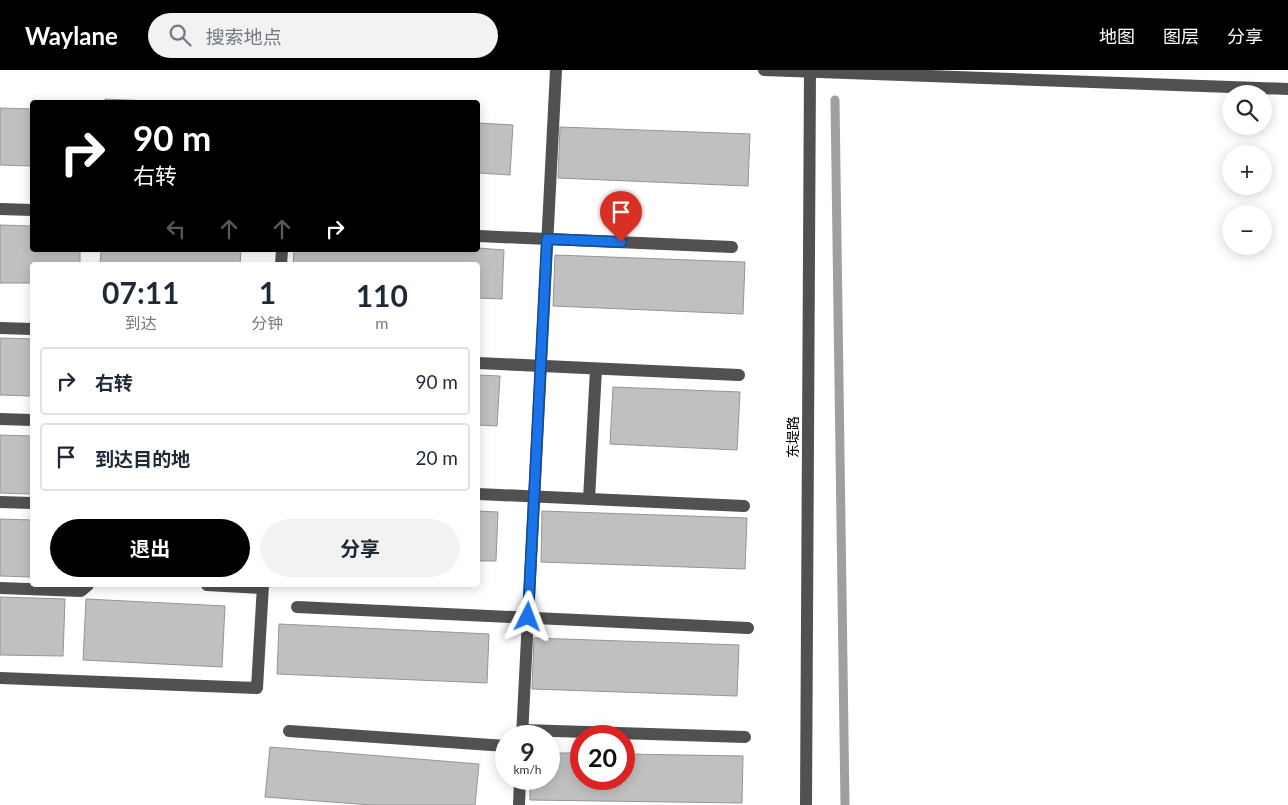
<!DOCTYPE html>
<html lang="zh">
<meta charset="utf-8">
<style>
:root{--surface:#fff;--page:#f2f2f3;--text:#1f2937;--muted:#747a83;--line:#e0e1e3;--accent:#000}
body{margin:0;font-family:Lato,"Noto Sans SC",sans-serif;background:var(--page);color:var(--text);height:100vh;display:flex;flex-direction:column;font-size:19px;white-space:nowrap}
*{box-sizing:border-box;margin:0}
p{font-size:16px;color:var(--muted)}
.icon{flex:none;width:28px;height:28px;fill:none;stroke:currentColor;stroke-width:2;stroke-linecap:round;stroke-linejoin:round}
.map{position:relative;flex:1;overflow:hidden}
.side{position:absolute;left:30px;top:192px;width:450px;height:325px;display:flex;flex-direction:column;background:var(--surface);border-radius:5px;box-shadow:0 2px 12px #0003}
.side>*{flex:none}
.top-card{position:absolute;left:30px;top:30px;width:450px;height:152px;border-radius:5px;box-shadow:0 2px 12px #0003;background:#000;color:#fff;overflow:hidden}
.tools{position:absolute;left:1222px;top:15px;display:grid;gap:10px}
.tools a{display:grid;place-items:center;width:50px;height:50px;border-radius:50%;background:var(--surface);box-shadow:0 2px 12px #0003;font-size:25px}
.speed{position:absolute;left:495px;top:655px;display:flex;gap:10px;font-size:25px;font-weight:700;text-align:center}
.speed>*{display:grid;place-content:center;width:65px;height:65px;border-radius:50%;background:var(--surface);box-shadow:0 2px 12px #0003;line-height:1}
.speed small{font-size:12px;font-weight:400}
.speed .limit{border:8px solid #d22;background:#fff;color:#111}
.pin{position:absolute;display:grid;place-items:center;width:42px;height:42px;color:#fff;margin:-51px -21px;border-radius:50% 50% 50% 0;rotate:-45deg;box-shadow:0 0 5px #0007}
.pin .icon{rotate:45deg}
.me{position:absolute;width:55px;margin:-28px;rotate:3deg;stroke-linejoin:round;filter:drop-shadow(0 0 4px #0008)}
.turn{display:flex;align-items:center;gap:18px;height:105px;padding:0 20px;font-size:22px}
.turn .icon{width:65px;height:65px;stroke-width:2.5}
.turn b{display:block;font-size:35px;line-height:42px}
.lanes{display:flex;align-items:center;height:48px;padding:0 20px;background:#0003;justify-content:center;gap:25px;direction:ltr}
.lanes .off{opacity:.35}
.eta{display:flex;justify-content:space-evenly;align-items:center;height:85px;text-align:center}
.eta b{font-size:30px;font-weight:700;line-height:35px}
.primary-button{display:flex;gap:10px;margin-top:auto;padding:10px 20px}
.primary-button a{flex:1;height:58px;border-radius:30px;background:var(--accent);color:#fff;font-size:20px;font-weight:700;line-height:58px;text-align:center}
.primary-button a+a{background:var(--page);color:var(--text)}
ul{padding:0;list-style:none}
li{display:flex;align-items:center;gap:15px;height:68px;margin:0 10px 8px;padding:0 10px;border:2px solid var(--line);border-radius:5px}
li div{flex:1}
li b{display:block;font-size:19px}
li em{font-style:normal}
header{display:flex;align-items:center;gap:30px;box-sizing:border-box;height:70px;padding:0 25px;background:var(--accent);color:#fff}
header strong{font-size:24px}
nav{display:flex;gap:28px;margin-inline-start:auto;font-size:18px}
.search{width:350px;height:45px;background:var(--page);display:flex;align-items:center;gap:12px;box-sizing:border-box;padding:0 18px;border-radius:28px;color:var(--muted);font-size:19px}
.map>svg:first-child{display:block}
</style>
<header>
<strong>Waylane</strong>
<div class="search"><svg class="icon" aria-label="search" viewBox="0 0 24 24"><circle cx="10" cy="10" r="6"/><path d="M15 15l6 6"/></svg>搜索地点</div>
<nav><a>地图</a><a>图层</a><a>分享</a></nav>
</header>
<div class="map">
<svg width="1288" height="735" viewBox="0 0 1288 735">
<rect width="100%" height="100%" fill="#fff"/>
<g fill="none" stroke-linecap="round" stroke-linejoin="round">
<path stroke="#9f9f9f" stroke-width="9" d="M 835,30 L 845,735"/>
</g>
<g fill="#c0c0c0" stroke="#959595">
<path d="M 105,29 L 171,32 L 105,32 Z"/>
<path d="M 0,38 L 32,39 L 32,96 L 0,95 Z"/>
<path d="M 478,53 L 513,55 L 510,105 L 478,103 Z"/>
<path d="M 560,57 L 750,64 L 748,116 L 558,108 Z"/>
<path d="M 0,155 L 32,156 L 32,180 L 80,180 L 80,195 L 32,195 L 32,213 L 0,213 Z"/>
<path d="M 478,178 L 504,180 L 502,229 L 478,228 L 478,195 L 293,195 L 294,180 Z"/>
<path d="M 101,180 L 241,180 L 240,195 L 100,195 Z"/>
<path d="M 555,185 L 745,192 L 743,244 L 553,236 Z"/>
<path d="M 0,268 L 32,269 L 32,326 L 0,325 Z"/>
<path d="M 478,305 L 500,306 L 497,356 L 478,355 Z"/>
<path d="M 613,317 L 740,322 L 737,380 L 610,374 Z"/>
<path d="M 0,365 L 32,366 L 32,424 L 0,423 Z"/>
<path d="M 478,441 L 498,442 L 496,491 L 478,491 Z"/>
<path d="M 542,441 L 747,448 L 745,499 L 541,492 Z"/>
<path d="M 0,449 L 32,450 L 32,507 L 0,506 Z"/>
<path d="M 0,527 L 65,529 L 63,586 L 0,585 Z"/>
<path d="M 86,529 L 225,536 L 222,597 L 83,590 Z"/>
<path d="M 279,554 L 489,564 L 487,613 L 277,604 Z"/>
<path d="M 534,568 L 739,575 L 737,626 L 532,619 Z"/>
<path d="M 270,677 L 479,694 L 475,735 L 371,735 L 265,727 Z"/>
<path d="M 549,683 L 581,683 L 581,709 L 624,709 L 624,684 L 743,686 L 742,733 L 530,730 L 530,709 L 549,709 Z"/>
</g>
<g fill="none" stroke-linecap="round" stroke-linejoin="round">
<g stroke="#515151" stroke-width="12">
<path d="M 764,0 L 1288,19"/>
<path d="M 0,139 L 32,140"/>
<path d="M 478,166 L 732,177"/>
<path d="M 281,195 L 282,180"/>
<path d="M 0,258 L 32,259"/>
<path d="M 478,293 L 739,305"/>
<path d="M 0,349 L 32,350"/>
<path d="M 478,424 L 744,436"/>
<path d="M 589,429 L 596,299"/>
<path d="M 0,432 L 32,433"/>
<path d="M 207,515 L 262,518"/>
<path d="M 0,518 L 81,521 L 88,515"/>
<path d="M 297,537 L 748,558"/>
<path d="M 0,608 L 257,618 L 263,515"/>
<path d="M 523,660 L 745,667"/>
<path d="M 289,661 L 506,676"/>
<path d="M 522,666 L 556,0"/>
<path d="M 519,735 L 520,709"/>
<path d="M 806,735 L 810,0"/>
</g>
</g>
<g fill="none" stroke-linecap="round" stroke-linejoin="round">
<defs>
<path id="route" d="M 528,547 L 547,169 L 621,172"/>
</defs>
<use href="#route" stroke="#114b97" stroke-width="12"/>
<use href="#route" stroke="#1a73e8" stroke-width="9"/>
</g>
<g text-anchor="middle" stroke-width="4" stroke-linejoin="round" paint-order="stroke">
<g font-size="14" fill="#000" stroke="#fff">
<text transform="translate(793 367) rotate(-90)" y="5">东堤路</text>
</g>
</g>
</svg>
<div class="tools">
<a><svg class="icon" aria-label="search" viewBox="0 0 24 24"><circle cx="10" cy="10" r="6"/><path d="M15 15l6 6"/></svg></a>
<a>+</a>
<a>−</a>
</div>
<div class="speed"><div>9<small>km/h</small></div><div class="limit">20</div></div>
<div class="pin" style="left:621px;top:172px;background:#d93025"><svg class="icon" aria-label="arrive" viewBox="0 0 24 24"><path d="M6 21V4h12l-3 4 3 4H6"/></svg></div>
<svg class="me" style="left:528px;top:547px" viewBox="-20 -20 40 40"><path d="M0-17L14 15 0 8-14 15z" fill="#1a73e8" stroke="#fff" stroke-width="4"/></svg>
<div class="top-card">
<div class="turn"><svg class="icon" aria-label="right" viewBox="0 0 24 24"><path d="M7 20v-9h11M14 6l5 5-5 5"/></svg><div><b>90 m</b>右转</div></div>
<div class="lanes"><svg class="icon off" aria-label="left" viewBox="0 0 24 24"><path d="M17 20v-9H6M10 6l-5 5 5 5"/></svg><svg class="icon off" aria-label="ahead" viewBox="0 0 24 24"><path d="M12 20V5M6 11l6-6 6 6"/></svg><svg class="icon off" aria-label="ahead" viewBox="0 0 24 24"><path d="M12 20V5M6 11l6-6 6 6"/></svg><svg class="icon" aria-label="right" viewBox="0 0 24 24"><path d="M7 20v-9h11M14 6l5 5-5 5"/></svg></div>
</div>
<section class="side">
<div class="eta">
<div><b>07:11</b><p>到达</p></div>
<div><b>1</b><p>分钟</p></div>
<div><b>110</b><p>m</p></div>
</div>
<ul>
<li><svg class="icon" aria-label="right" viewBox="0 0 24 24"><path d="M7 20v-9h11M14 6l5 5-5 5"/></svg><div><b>右转</b></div><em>90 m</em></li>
<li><svg class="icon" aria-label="arrive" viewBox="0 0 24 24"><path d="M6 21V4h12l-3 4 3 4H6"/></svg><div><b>到达目的地</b></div><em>20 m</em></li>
</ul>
<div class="primary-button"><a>退出</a><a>分享</a></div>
</section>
</div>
